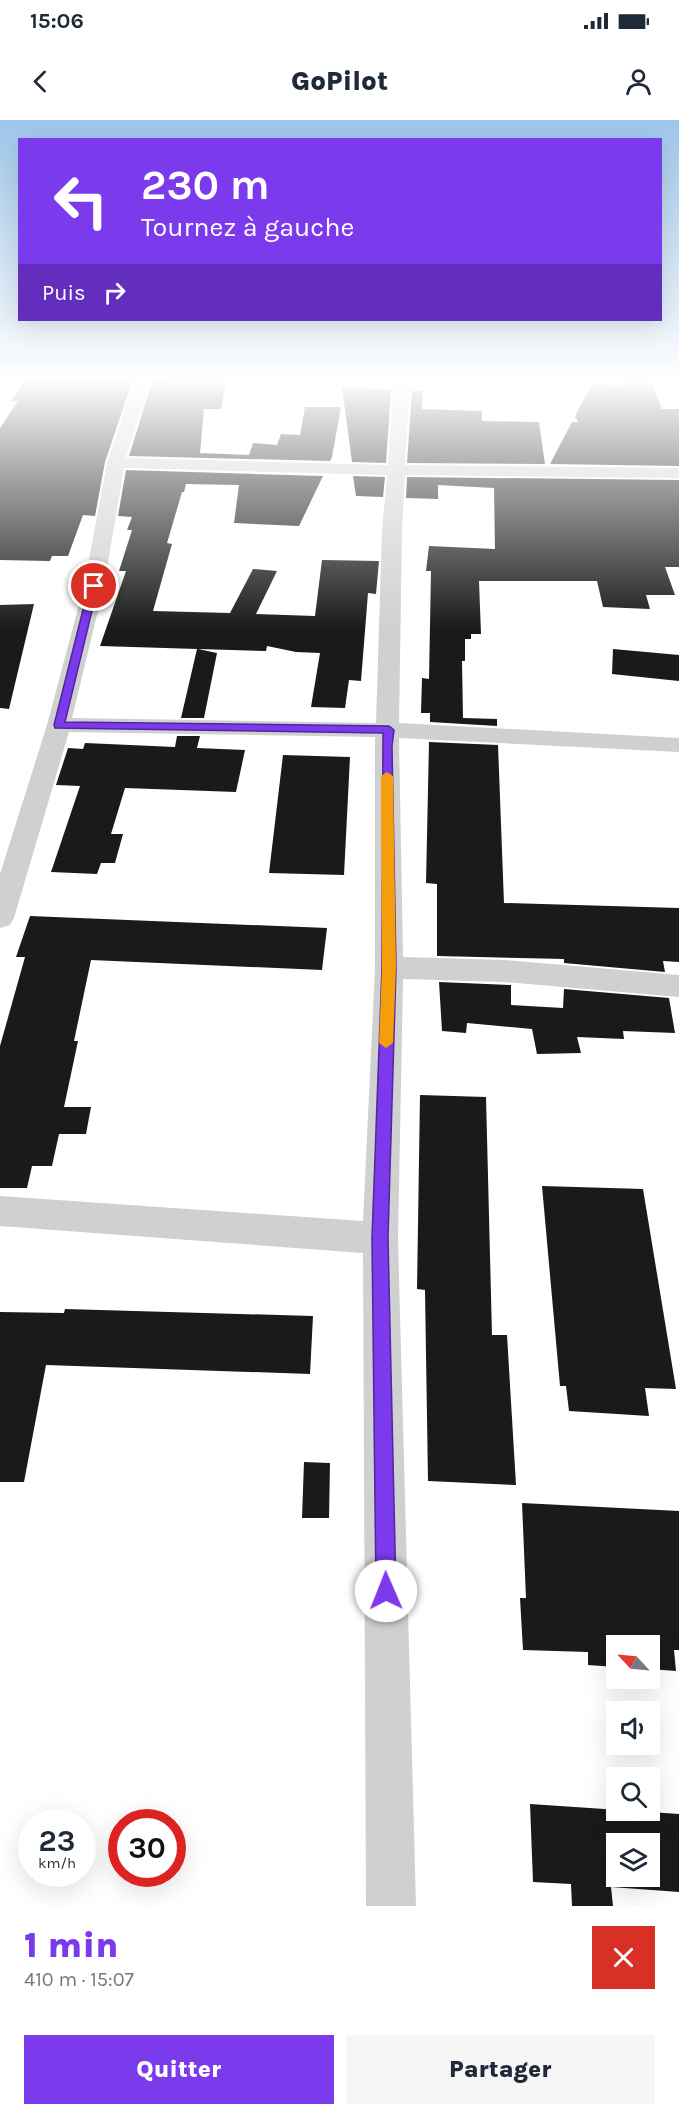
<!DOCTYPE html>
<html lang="fr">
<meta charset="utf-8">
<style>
:root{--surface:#fff;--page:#f6f6f7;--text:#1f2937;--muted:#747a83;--accent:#7c3aed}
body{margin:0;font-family:Karla,sans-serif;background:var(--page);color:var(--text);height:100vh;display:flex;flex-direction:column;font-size:22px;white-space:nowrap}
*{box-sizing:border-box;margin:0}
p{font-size:20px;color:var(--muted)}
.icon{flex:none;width:33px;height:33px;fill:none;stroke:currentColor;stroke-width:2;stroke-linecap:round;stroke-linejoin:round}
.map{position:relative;height:1786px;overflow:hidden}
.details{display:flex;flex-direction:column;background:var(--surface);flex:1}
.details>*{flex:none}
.top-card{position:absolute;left:18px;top:18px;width:644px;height:183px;border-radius:0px;box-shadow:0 6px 24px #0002;background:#7c3aed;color:#fff;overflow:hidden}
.needle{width:39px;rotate:296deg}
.controls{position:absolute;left:606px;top:1515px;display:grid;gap:12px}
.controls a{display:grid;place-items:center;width:54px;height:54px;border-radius:0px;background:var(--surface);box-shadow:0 6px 24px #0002;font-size:30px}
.speed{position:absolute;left:18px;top:1689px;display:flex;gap:12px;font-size:30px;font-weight:700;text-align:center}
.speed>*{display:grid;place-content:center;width:78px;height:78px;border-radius:50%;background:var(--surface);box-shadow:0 6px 24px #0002;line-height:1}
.speed small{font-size:15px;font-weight:400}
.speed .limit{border:9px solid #d22;background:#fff;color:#111}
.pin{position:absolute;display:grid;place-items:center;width:51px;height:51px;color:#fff;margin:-26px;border:3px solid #fff;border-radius:50%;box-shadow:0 2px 6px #0007}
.me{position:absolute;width:66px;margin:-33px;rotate:359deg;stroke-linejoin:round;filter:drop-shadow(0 0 4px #0008)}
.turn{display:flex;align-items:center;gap:21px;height:126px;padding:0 24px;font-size:27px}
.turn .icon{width:78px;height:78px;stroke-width:2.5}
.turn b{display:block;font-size:42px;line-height:51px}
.then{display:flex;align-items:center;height:57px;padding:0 24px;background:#0003;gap:12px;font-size:22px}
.round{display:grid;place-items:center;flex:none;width:63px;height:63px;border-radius:0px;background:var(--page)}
.headline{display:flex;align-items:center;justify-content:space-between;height:102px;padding:0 24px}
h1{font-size:36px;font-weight:800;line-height:45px;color:var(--accent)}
.action{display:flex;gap:12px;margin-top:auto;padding:12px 24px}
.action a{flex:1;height:69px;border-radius:0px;background:var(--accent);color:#fff;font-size:24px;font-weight:800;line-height:69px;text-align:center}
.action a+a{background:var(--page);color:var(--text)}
.status{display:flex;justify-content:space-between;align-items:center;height:42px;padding:0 30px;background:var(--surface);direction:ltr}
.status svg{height:16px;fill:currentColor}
header{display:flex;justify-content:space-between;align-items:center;height:78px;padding:0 24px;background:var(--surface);font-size:27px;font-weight:800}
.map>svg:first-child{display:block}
</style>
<div class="status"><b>15:06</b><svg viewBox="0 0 49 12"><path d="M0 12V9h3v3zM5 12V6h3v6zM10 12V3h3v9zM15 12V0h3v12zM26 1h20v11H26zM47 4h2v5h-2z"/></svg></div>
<header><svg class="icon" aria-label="back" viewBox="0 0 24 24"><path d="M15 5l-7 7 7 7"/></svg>GoPilot<svg class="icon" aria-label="person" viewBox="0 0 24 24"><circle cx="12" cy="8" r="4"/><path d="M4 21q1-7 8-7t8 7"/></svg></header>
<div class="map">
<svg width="679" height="1786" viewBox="0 0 679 1786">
<rect width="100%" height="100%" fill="#fff"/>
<g fill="#1a1a1a" fill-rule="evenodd">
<path d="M 27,259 L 133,259 L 105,342 L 95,396 L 83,395 L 68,436 L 52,436 L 50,441 L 0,440 L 0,308 L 18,281 L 11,281 Z"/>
<path d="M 153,259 L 163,259 L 161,262 L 226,262 L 221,289 L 204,289 L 200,333 L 249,335 L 253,323 L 277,325 L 281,314 L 300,315 L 305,287 L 341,287 L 332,337 L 330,341 L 129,336 Z"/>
<path d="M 625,262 L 651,262 L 662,289 L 679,289 L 679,346 L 550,344 L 572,302 L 578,302 L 575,296 L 592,264 L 626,266 Z"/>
<path d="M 342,267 L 391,270 L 386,343 L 352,342 Z"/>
<path d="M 412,271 L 423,271 L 422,289 L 482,291 L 482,301 L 539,302 L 545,344 L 407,343 Z"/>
<path d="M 126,350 L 323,356 L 299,406 L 234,403 L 239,365 L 186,364 L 184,372 L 182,372 L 167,423 L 172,424 L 153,491 L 230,493 L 253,449 L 277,451 L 256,494 L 315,496 L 322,440 L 379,441 L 376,474 L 368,473 L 361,561 L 349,560 L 345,588 L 311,587 L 320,533 L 296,532 L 267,526 L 266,531 L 198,529 L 217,533 L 204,598 L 181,598 L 197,529 L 100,526 L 126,451 L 119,451 L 132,410 L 127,410 L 132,397 L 118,396 Z"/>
<path d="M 353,356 L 385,357 L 383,377 L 356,376 Z"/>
<path d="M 407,357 L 679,360 L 679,447 L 665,447 L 675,475 L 646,475 L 650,489 L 603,487 L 597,461 L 479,461 L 481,514 L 471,514 L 471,519 L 465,519 L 465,541 L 462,541 L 463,598 L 497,599 L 497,606 L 430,602 L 430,593 L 421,593 L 422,558 L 429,559 L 431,451 L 426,451 L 429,426 L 495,429 L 494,368 L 438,365 L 438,379 L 406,378 Z"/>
<path d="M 34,484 L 9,589 L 0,588 L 0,485 Z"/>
<path d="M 613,529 L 679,535 L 679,561 L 612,554 Z"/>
<path d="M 177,616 L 200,616 L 197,628 L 245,630 L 236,672 L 125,668 L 111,714 L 123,714 L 115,743 L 101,743 L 97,754 L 51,752 L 80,666 L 56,665 L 68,628 L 83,629 L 85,623 L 175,627 Z"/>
<path d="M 429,622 L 498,625 L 504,783 L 679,788 L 679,842 L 663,841 L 665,852 L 564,843 L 564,839 L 437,836 L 437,764 L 426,763 Z"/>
<path d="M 283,635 L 350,637 L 344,755 L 269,753 Z"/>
<path d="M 30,796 L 327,808 L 322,850 L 91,840 L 74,921 L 78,921 L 64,987 L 91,987 L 86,1014 L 59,1014 L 52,1046 L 32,1046 L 27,1068 L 0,1068 L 0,926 L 25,837 L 16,837 Z"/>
<path d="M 439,862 L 511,865 L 511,885 L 563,888 L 564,869 L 669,878 L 675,913 L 623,911 L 624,919 L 577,917 L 581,933 L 537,934 L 532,909 L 467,903 L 466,913 L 442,911 Z"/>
<path d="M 420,975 L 486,977 L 492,1215 L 507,1215 L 516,1365 L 428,1361 L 425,1170 L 417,1169 Z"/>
<path d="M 542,1066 L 643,1069 L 676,1269 L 645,1268 L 649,1296 L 569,1291 L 566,1266 L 560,1266 Z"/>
<path d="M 65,1189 L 313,1196 L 310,1254 L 46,1245 L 24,1362 L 0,1362 L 0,1192 L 64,1193 Z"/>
<path d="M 304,1342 L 330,1343 L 329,1398 L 302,1398 Z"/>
<path d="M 522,1383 L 679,1391 L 679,1530 L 674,1530 L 676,1551 L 650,1549 L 650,1526 L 616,1526 L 616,1547 L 588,1545 L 588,1532 L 523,1530 L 520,1478 L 526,1478 Z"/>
<path d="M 530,1684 L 679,1694 L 679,1772 L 611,1767 L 613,1786 L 572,1786 L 571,1764 L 533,1762 ZM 616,1724 L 650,1724 L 650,1756 L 616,1756 Z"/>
</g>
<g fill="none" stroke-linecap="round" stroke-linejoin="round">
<path fill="#d0d0d0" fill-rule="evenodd" d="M 135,259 L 151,259 L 126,338 L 388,345 L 394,259 L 410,259 L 405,345 L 679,348 L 679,358 L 405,355 L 402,411 L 399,603 L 679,618 L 679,632 L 399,618 L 403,837 L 504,840 L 679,855 L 679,877 L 504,862 L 403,859 L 398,1118 L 416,1786 L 366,1786 L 363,1133 L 0,1106 L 0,1076 L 363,1101 L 375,848 L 375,617 L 69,612 L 14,798 L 10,805 L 0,808 L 0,754 L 47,605 L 84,466 L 107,343 ZM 124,348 L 387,355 L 382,411 L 376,603 L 72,598 L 104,466 Z"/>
</g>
<linearGradient id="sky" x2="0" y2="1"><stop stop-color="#9ec6ea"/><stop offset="0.51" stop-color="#fff"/><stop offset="1" stop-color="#fff" stop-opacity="0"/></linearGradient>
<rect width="679" height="509" fill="url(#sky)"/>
<path fill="#7c3aed" stroke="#51269a" stroke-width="1.5" d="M 94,463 L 98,466 L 65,602 L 389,606 L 394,610 L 392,626 L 396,848 L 388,1118 L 396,1471 L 393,1478 L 386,1481 L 379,1478 L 376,1471 L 372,1118 L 382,848 L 383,613 L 55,608 L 54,605 L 89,466 Z"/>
<path fill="#f59e0b" d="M 387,652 L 393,656 L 396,848 L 393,923 L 386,928 L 379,923 L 382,848 L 381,656 Z"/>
</svg>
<div class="controls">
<a><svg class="needle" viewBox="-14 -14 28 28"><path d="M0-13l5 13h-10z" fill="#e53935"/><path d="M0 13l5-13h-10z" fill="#747a83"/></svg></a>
<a><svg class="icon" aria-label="sound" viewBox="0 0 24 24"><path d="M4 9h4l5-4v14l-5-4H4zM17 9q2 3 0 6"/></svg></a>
<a><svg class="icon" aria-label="search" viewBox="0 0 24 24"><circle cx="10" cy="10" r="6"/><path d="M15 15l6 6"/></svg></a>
<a><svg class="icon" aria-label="layers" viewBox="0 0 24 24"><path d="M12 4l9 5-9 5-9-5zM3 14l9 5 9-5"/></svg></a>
</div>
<div class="speed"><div>23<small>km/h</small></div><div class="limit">30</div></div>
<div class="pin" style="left:94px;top:466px;background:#d93025"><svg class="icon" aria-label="arrive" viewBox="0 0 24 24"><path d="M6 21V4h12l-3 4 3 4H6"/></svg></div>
<svg class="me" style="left:386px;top:1471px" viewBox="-20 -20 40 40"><circle r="19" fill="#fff"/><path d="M0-13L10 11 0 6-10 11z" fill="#7c3aed"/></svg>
<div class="top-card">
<div class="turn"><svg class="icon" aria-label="left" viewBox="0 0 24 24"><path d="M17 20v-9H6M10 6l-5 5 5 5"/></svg><div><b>230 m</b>Tournez à gauche</div></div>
<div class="then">Puis<svg class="icon" aria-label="right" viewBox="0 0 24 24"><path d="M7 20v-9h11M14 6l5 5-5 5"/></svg></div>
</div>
</div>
<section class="details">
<div class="headline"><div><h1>1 min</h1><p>410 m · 15:07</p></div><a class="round" style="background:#d93025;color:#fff"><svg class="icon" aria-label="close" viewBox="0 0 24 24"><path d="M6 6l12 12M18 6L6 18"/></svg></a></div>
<div class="action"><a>Quitter</a><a>Partager</a></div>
</section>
